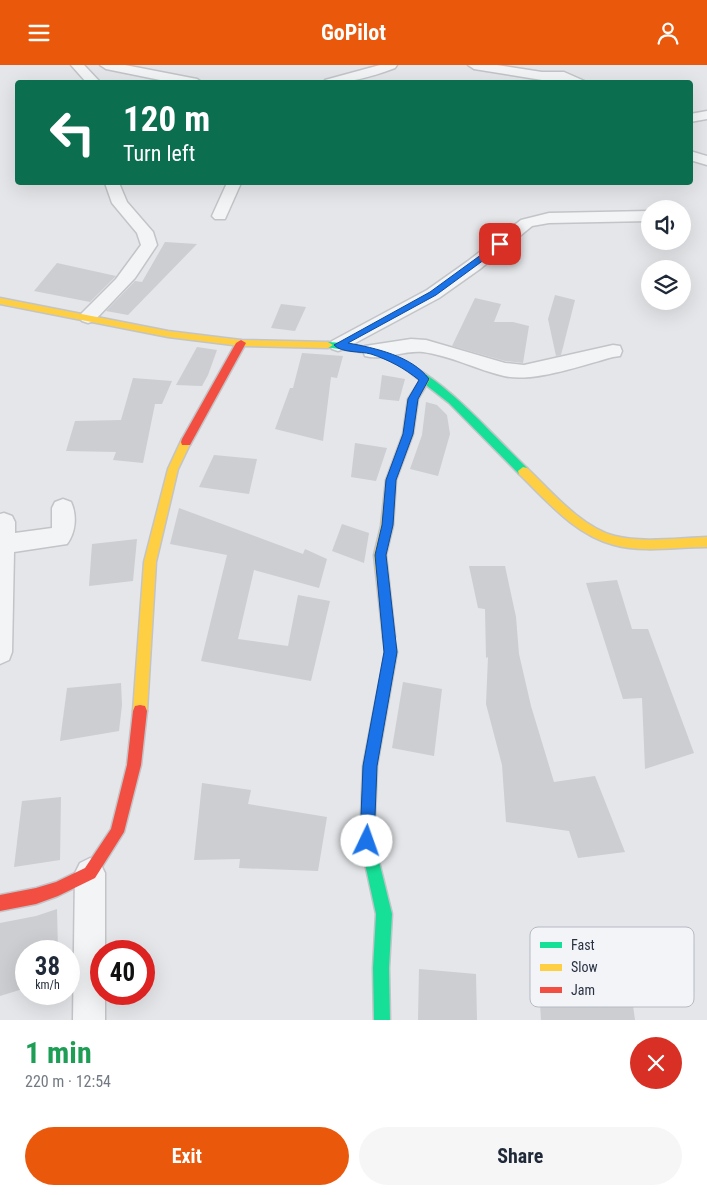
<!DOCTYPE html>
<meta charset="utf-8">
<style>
:root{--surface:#fff;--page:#f6f6f7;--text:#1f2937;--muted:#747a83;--accent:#ea580c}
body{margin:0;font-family:"Roboto Condensed",sans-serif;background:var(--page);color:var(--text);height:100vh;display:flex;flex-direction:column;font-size:19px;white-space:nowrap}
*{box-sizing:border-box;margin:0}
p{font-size:16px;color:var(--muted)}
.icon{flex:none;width:28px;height:28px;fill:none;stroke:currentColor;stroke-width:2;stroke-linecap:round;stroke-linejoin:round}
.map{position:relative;height:955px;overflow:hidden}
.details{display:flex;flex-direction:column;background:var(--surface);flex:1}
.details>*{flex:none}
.top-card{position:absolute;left:15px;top:15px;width:678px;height:105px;border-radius:5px;box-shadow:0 5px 20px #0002;background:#0b6e4f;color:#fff;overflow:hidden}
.buttons{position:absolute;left:641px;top:135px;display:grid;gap:10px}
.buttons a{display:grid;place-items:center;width:50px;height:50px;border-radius:50%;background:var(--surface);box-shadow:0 5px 20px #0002;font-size:25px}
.speed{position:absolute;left:15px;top:875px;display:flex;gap:10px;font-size:25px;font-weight:700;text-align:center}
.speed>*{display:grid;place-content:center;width:65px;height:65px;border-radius:50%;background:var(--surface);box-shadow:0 5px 20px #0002;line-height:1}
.speed small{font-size:12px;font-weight:400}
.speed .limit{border:8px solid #d22;background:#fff;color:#111}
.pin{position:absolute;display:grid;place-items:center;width:42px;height:42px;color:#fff;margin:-21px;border-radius:10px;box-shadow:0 2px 8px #0006}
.me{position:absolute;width:55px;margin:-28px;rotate:3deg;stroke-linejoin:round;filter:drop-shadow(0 0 4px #0008)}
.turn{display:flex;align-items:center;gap:18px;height:105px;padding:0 25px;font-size:22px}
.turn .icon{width:65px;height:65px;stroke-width:2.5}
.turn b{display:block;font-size:35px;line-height:42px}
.round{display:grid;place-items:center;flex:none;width:52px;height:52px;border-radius:26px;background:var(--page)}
.summary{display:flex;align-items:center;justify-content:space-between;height:85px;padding:0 25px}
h1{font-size:30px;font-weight:700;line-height:38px;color:#1e9e55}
.primary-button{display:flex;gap:10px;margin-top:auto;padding:10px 25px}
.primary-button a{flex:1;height:58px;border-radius:30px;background:var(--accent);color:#fff;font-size:20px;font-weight:700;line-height:58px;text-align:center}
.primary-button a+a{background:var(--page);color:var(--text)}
header{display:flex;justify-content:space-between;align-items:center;height:65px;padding:0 25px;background:var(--accent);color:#fff;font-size:22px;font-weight:700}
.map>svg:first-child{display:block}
</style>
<header><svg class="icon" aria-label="menu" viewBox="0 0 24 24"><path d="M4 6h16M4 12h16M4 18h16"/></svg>GoPilot<svg class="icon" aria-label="person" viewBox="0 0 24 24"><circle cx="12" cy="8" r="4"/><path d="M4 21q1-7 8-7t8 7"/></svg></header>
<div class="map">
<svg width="707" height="955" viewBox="0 0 707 955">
<rect width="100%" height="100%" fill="#e4e6e9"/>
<g fill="#ccced1">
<path d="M 165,177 L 197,179 L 128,250 L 106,246 L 135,216 L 142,217 Z"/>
<path d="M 57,198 L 116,211 L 90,237 L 34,226 Z"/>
<path d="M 555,230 L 575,235 L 561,290 L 556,291 L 548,254 Z"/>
<path d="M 475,233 L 501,239 L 494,257 L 513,257 L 529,261 L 523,298 L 505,296 L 452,281 Z"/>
<path d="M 281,239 L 306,242 L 295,266 L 271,263 Z"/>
<path d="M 197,282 L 217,285 L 208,310 L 202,321 L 176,320 Z"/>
<path d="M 302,288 L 343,291 L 337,313 L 331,312 L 323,376 L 275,364 L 290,323 L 293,323 Z"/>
<path d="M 382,310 L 405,314 L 399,336 L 379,334 Z"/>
<path d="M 133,313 L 172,316 L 162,339 L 155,339 L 143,398 L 113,395 L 116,387 L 66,386 L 75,356 L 121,355 Z"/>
<path d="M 426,337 L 437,340 L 447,350 L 450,369 L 438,411 L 410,404 L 422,370 Z"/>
<path d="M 355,378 L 387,383 L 376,416 L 351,412 Z"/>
<path d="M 214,390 L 257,394 L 249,429 L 199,422 Z"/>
<path d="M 179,443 L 303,489 L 305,484 L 327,494 L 319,523 L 254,505 L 238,574 L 288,581 L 298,530 L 330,536 L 311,616 L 201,596 L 227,490 L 170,479 Z"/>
<path d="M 342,459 L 369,468 L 364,498 L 332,486 Z"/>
<path d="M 137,474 L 133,516 L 89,521 L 92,479 Z"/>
<path d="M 469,501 L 505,501 L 516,552 L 519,589 L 531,641 L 554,717 L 595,711 L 625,787 L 578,793 L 569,766 L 506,757 L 502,700 L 486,639 L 488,592 L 486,593 L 485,544 L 478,543 Z"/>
<path d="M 617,515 L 632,564 L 648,564 L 694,688 L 645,704 L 642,633 L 623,634 L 586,518 Z"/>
<path d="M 403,617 L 442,624 L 434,691 L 392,683 Z"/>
<path d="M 121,618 L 122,640 L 119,666 L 60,676 L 67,623 Z"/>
<path d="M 202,718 L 251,725 L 248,739 L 327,752 L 318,806 L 239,803 L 240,794 L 194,795 Z"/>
<path d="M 61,732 L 60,795 L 14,802 L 22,736 Z"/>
<path d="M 57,844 L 58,886 L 26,886 L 26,923 L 0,931 L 0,858 L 36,851 Z"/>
<path d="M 419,904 L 476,909 L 477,955 L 418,955 Z"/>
<path d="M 538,905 L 582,911 L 631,926 L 635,955 L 541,955 Z"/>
</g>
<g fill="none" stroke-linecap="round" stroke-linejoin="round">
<defs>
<g id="street">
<path d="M 71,0 L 84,0 L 101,18 L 87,18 Z"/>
<path d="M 100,0 L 125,0 L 197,14 L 203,18 L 175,18 L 106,4 Z"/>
<path d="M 380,0 L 397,0 L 395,3 C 371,12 349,18 323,18 L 325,15 Z"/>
<path d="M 468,0 L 497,0 L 542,7 L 564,7 L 589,18 L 542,15 L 474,4 Z"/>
<path d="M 707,46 L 707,54 L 690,57 L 690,49 Z"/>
<path d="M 690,86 L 707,91 L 707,100 L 690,95 Z"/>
<path d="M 105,118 L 119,118 L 127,137 L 153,167 L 157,180 L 135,213 L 94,256 L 88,258 L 82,256 L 79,252 L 82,248 L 116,214 L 141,180 L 137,168 L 112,138 Z"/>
<path d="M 227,118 L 241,118 L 225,154 L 215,154 L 212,151 Z"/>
<path d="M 650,146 L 650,156 L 549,158 L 532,161 L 480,204 L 439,233 L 344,284 L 338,286 L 332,284 L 329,280 L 332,276 L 427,225 L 468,196 L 521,155 L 549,148 Z"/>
<path d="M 411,274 L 426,275 L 505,298 L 524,300 L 613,280 L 620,281 L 622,286 L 620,291 L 613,292 C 583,300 533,318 504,311 C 478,305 449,290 423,287 C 404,285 383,296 365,291 L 363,286 L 365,281 Z"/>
<path d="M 63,434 L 71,437 C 77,450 76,467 67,479 L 14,487 L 12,587 L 9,595 L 0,599 L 0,449 L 4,448 L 12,451 L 15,457 L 15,468 L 52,463 L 52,443 L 55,437 Z"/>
<path d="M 90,793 L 100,798 L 105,808 L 105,886 L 101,886 L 101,929 L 105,929 L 105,955 L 73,955 L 75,808 L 80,798 Z"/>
</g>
<g id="fast">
<path d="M 328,277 C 420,280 466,344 527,403 L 528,406 L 527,409 L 519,409 L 449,338 L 403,302 L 385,293 L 368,288 L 325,282 L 323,280 Z"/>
<path d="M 389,566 L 393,568 L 397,587 L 377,701 L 374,776 L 392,849 L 389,903 L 390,955 L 374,955 L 373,903 L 376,849 L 360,776 L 363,701 L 385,587 L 383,572 L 385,568 Z"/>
</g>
<g id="slow">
<path d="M 0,233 L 168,266 L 241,275 L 328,277 L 333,280 L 328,283 L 241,281 L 168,272 L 0,239 Z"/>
<path d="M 425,311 L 430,314 L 418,334 L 413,369 L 396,415 L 393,461 L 386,490 L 395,572 L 393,576 L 389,578 L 385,576 L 383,572 L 374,490 L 381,461 L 386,415 L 403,369 L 408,334 L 422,312 Z"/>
<path d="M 186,373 L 191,377 L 178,404 L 156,497 L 147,646 L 145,651 L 140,652 L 135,651 L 133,646 L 144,497 L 168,404 L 182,374 Z"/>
<path d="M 523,402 L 527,403 C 551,426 582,463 615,471 C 644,478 677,473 707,472 L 707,482 C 677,482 644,488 614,480 C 575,470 547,436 519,409 L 518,406 Z"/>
</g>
<g id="jam">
<path d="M 241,275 L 246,278 L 190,380 L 182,380 L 181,377 L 182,374 L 236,278 Z"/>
<path d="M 140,640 L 145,641 L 147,646 L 141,700 L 124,767 L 95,813 L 58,831 L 36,839 L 0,846 L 0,830 L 36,823 L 56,817 L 85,803 L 111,764 L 127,700 L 133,646 L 135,641 Z"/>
</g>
</defs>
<use href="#street" stroke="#c2c4c7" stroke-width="3"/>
<use href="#fast" stroke="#c2c4c7" stroke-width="3"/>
<use href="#slow" stroke="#c2c4c7" stroke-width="3"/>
<use href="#jam" stroke="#c2c4c7" stroke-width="3"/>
<use href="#street" fill="#f3f4f6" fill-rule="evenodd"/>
<use href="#fast" fill="#16e098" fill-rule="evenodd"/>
<use href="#slow" fill="#ffcf43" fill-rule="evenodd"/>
<use href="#jam" fill="#f24e42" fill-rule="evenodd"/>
</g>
<path fill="#1a73e8" stroke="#114b97" d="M 500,176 L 504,179 L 503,181 L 436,230 L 348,278 C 375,283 412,291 429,314 L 418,334 L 413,369 L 396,415 L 393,460 L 386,490 L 397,587 L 377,701 L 374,776 L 372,781 L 367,783 L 362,781 L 360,776 L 363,701 L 384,587 L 375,490 L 382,460 L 386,415 L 403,369 L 408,334 L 419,315 C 404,303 389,295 371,289 C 360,286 341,288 334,280 L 430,227 Z"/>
<rect x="530" y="862" width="164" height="80" rx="8" fill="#f2f4f8" stroke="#b6bac2" stroke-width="1"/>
<rect x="540" y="877" width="22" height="6" fill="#16e098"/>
<rect x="540" y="899" width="22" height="7" fill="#ffcf43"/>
<rect x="540" y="922" width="22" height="6" fill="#f24e42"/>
<g font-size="14" fill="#2a3243">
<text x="571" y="885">Fast</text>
<text x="571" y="907">Slow</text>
<text x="571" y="930">Jam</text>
</g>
</svg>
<div class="buttons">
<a><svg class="icon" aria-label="sound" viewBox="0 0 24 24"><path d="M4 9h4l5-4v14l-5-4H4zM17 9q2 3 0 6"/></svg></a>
<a><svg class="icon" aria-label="layers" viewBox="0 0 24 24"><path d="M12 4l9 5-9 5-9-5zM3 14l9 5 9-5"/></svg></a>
</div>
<div class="speed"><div>38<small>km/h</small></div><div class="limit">40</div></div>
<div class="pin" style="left:500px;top:179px;background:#d93025"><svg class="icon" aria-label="arrive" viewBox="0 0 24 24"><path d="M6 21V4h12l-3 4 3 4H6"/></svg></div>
<svg class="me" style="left:367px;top:776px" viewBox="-20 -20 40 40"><circle r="19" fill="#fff"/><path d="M0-13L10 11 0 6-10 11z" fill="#1a73e8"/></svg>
<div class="top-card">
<div class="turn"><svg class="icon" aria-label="left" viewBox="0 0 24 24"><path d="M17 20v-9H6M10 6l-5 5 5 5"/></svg><div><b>120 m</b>Turn left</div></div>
</div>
</div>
<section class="details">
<div class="summary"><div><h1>1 min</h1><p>220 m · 12:54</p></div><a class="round" style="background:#d93025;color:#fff"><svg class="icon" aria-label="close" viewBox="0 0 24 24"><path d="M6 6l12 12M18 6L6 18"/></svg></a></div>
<div class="primary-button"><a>Exit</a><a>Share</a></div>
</section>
